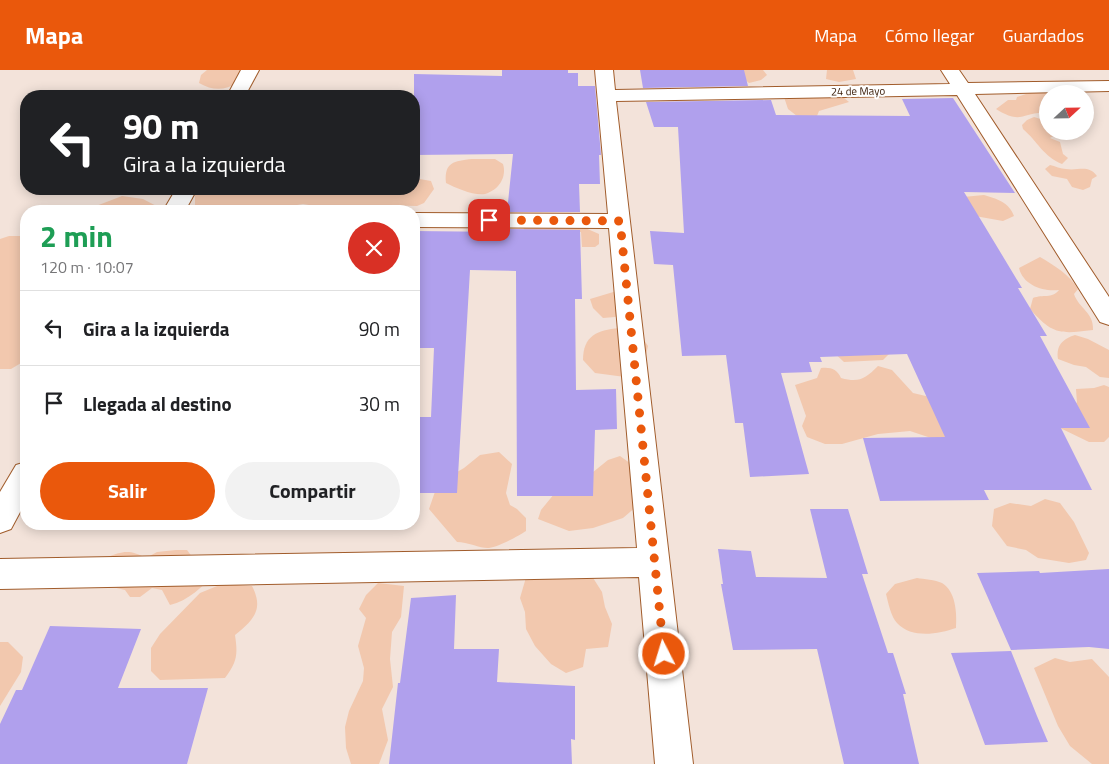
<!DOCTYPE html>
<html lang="es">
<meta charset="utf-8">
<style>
:root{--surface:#fff;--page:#f2f2f2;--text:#202124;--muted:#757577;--line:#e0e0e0;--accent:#ea580c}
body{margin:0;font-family:"Titillium Web",sans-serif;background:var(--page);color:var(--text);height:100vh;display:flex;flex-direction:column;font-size:19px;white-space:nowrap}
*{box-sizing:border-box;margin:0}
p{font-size:16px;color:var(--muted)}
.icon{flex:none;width:28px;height:28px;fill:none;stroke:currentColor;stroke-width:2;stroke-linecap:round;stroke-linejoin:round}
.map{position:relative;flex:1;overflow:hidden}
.details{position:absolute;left:20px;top:135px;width:400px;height:325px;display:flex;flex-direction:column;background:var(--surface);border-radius:20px;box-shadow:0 2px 12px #0003}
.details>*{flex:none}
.banner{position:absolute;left:20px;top:20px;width:400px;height:105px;border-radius:20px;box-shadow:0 2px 12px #0003;background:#202124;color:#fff;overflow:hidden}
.needle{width:32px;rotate:68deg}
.fabs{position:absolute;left:1039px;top:15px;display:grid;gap:10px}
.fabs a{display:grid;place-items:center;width:55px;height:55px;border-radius:50%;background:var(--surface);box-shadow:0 2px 12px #0003;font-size:25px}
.pin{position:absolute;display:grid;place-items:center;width:42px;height:42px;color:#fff;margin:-21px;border-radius:10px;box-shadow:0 2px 8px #0006}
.me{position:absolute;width:55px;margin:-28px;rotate:355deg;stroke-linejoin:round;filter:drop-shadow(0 0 4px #0008)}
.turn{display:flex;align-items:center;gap:18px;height:105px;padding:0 20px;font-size:22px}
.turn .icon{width:65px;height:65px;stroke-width:2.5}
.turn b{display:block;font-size:35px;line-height:42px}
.round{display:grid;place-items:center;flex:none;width:52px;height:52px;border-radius:26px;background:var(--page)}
.headline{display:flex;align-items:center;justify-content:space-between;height:85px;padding:0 20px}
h1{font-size:30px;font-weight:700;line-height:38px;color:#1e9e55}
.cta{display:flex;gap:10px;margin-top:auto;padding:10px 20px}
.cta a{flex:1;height:58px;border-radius:30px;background:var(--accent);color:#fff;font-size:20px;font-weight:700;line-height:58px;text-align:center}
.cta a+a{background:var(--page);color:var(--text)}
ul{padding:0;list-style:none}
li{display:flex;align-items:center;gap:15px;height:75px;padding:0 20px;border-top:1px solid var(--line)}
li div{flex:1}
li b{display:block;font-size:19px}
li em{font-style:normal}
header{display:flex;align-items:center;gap:30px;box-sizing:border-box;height:70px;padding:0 25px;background:var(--accent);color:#fff}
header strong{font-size:24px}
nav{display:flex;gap:28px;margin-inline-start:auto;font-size:18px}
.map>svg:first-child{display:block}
</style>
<header>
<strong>Mapa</strong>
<nav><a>Mapa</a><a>Cómo llegar</a><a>Guardados</a></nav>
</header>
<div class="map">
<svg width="1109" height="694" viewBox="0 0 1109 694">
<rect width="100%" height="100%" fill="#f3e3da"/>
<g fill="#f2c8ae">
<path d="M 207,0 L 254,0 C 238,15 221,26 199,13 L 201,5 Z"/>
<path d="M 733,0 L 763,0 L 767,5 L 761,10 L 749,13 Z"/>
<path d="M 827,0 L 853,0 L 856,9 L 839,12 L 826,9 Z"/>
<path d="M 1075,19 L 1085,24 L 1048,24 L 1047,43 C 1022,41 1023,56 996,39 L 1008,30 L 1016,30 L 1017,27 L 1038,20 Z"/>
<path d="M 829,21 L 844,28 L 849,32 L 819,41 L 817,46 L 797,46 L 788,39 L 784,27 Z"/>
<path d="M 1034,47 L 1047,51 L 1048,61 L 1062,61 L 1050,68 L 1060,72 L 1063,84 L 1068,88 L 1062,94 C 1043,86 1038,72 1023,59 L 1022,55 L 1027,50 Z"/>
<path d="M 472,89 L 495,89 L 503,94 C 507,107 499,120 485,124 C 474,126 456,118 446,113 C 444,92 454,91 472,89 Z"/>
<path d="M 1050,95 C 1055,96 1061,99 1066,99 C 1079,101 1088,94 1097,106 L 1092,109 L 1090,117 L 1083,120 L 1072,117 L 1067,109 L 1052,106 L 1045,99 Z"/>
<path d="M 414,108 L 431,111 L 434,119 L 424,133 L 417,136 L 384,135 L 361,141 L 326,141 L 315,136 L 303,134 L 273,139 L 258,138 L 248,135 L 204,140 L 195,135 L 195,125 L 201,119 L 414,119 Z"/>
<path d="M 984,125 C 997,129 1009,132 1014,146 L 1003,151 L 975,146 L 963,127 Z"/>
<path d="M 122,126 L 143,129 L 166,141 L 83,141 Z"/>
<path d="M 522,156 L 583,157 L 599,164 L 599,174 L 595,177 L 582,177 L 581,162 L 526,162 Z"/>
<path d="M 9,166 L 26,166 L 26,290 L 11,299 L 0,299 L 0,169 Z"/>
<path d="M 1040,187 C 1055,196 1069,204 1078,219 L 1074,224 C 1079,239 1094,242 1093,260 C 1060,264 1053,265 1030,239 L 1033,228 C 1043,224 1052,229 1059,220 C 1043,222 1023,215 1019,198 Z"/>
<path d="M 620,220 L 630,241 L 615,247 L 603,248 L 593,238 L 590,229 Z"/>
<path d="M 619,258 L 639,263 L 648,276 L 645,289 L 625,307 L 595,303 L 583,290 C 583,266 597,260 619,258 Z"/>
<path d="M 1075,265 L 1088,269 L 1109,280 L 1109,308 L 1100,307 L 1086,297 L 1074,295 L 1058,289 C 1056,275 1063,269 1075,265 Z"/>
<path d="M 829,278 L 891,282 L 883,290 L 844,292 Z"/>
<path d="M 878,296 L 892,300 L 913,323 L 930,327 L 977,367 L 940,371 L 910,361 L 878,364 L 842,374 L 825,374 L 807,367 L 802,356 L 806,346 L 795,315 L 817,308 L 821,298 C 831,297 837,299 841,308 C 859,313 865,309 878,296 Z"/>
<path d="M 1104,315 L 1109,317 L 1109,367 L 1104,372 L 1089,372 L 1058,357 L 1065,326 L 1077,333 L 1076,319 L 1094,318 Z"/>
<path d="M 499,382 L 512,394 L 506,423 L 510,435 L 517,439 L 526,448 L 526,461 C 518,466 499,477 489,478 C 482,479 468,472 457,472 L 429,439 L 438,413 L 464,398 L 480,385 Z"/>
<path d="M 620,386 L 634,396 L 637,436 L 623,448 L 593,458 L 569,461 L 538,449 L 541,440 L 559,418 L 587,407 L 608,390 Z"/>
<path d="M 1045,429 L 1060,433 L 1074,452 L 1089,483 L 1086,490 L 1069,493 L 1038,488 L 1026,480 L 1007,476 L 992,456 L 994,439 L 1010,433 L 1031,436 Z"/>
<path d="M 176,480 L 187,480 L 193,488 L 216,503 C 203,516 188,531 170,535 L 162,520 L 152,518 L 140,527 L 130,527 L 125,520 L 108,516 L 105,488 C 123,481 129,479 146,488 L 157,482 Z"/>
<path d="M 588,500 L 602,522 L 605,537 L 612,554 L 608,577 L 586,579 L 583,597 L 566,603 L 551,594 L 535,576 L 526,559 L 525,542 L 520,528 L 527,504 Z"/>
<path d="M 917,508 C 924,509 935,510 942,513 C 956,521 957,544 956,558 C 938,564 912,569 897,553 C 891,547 888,532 886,524 L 895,514 Z"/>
<path d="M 378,513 L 404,516 L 401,547 L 392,562 L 390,589 L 393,617 L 382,639 L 388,670 L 379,694 L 351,694 L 346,678 L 345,657 L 349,641 L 363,611 L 364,598 L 358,576 L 366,548 L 359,539 L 366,525 Z"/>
<path d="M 222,514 L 252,516 C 264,539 254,550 235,565 C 238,585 237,592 225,608 L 160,610 L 151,601 L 151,578 L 160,564 L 200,523 Z"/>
<path d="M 0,572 L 8,572 L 23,587 L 21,602 L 0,636 Z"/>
<path d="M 1055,588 L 1070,592 L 1092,589 L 1109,607 L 1109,694 L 1092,694 L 1070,676 L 1058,656 L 1034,598 Z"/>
</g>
<g fill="#b0a0ed">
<path d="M 502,0 L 568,0 L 568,3 L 578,3 L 578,16 L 595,16 L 601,85 L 599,85 L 600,114 L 579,114 L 580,142 L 507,142 L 513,84 L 414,85 L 414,4 L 502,6 Z"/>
<path d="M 640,0 L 744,0 L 748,16 L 643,18 Z"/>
<path d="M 953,28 L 1015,123 L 964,122 L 1022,218 L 1018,218 L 1047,266 L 1040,266 L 1090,358 L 1061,358 L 1092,420 L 984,420 L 989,430 L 880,431 L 863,368 L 945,367 L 907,284 L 820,287 L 822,292 L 809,292 L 812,302 L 781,303 L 809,404 L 750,407 L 743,353 L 735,353 L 726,285 L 682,286 L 673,195 L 654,194 L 650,161 L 684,163 L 678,57 L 654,57 L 646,32 L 771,30 L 776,45 L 910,46 L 902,29 Z"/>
<path d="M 505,159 L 580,160 L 582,229 L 575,229 L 576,320 L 616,319 L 617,359 L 595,360 L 593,426 L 517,426 L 516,201 L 470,200 L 457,423 L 414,423 L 414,347 L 431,347 L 434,278 L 414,278 L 414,161 L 505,162 Z"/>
<path d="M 810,439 L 848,439 L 868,504 L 862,504 L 888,583 L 893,583 L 906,624 L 903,624 L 919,694 L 844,694 L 817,579 L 733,580 L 721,514 L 723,514 L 718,479 L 751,481 L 756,507 L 827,508 Z"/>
<path d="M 1109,499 L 1109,579 L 1089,577 L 1011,580 L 977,503 L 1039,501 L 1040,503 Z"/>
<path d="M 456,525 L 454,579 L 499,579 L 497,612 L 575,616 L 575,670 L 571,669 L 572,694 L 389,694 L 398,613 L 400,613 L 411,528 Z"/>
<path d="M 50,556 L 141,559 L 118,618 L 208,618 L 187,694 L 0,694 L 0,654 L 16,620 L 22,620 Z"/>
<path d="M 1011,581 L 1037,646 L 1048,672 L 985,675 L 951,583 Z"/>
</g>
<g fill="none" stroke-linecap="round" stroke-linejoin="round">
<defs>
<g id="street">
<path d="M 241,0 L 259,0 L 245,26 L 227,26 Z"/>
<path d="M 595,0 L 613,0 L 615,20 L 950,14 L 941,0 L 959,0 L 968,13 L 1109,11 L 1109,21 L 975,24 L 1109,227 L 1109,255 L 1100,252 L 957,25 L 616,31 L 693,694 L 655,694 L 639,507 L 0,519 L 0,489 L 637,478 L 609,158 L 414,157 L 414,143 L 608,144 Z"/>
<path d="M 176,119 L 197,119 L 185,141 L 163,141 Z"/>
<path d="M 26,392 L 26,431 L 11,459 L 0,463 L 0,422 L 16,395 Z"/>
</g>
</defs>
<use href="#street" stroke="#a15c2b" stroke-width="2"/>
<use href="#street" fill="#fff" fill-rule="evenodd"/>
</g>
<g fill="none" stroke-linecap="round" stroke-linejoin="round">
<path stroke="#ea580c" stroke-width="9" stroke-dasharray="0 16.2" d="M 489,150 L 620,151 L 664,584"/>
</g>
<g text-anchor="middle" stroke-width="4" stroke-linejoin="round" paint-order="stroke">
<g font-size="11" fill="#361905" stroke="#fff">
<text transform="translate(858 21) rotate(-1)" y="4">24 de Mayo</text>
</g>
</g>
</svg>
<div class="fabs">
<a><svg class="needle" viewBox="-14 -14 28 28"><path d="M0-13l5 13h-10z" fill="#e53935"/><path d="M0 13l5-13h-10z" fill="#757577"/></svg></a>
</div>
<div class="pin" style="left:489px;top:150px;background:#d93025"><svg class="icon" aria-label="arrive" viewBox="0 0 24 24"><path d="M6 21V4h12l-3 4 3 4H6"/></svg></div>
<svg class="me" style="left:664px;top:584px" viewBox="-20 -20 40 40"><circle r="17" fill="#ea580c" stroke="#fff" stroke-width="3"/><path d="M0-11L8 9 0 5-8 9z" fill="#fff"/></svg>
<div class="banner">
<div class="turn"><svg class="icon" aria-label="left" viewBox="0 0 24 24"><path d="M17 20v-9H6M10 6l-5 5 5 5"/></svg><div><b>90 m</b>Gira a la izquierda</div></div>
</div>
<section class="details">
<div class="headline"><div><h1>2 min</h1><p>120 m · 10:07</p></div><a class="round" style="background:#d93025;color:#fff"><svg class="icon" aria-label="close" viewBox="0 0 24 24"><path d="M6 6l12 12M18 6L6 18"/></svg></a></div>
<ul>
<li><svg class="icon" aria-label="left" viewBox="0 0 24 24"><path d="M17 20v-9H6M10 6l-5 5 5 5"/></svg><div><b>Gira a la izquierda</b></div><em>90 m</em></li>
<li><svg class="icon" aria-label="arrive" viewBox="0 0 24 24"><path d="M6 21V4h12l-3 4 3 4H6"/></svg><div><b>Llegada al destino</b></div><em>30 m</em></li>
</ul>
<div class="cta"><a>Salir</a><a>Compartir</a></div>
</section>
</div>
